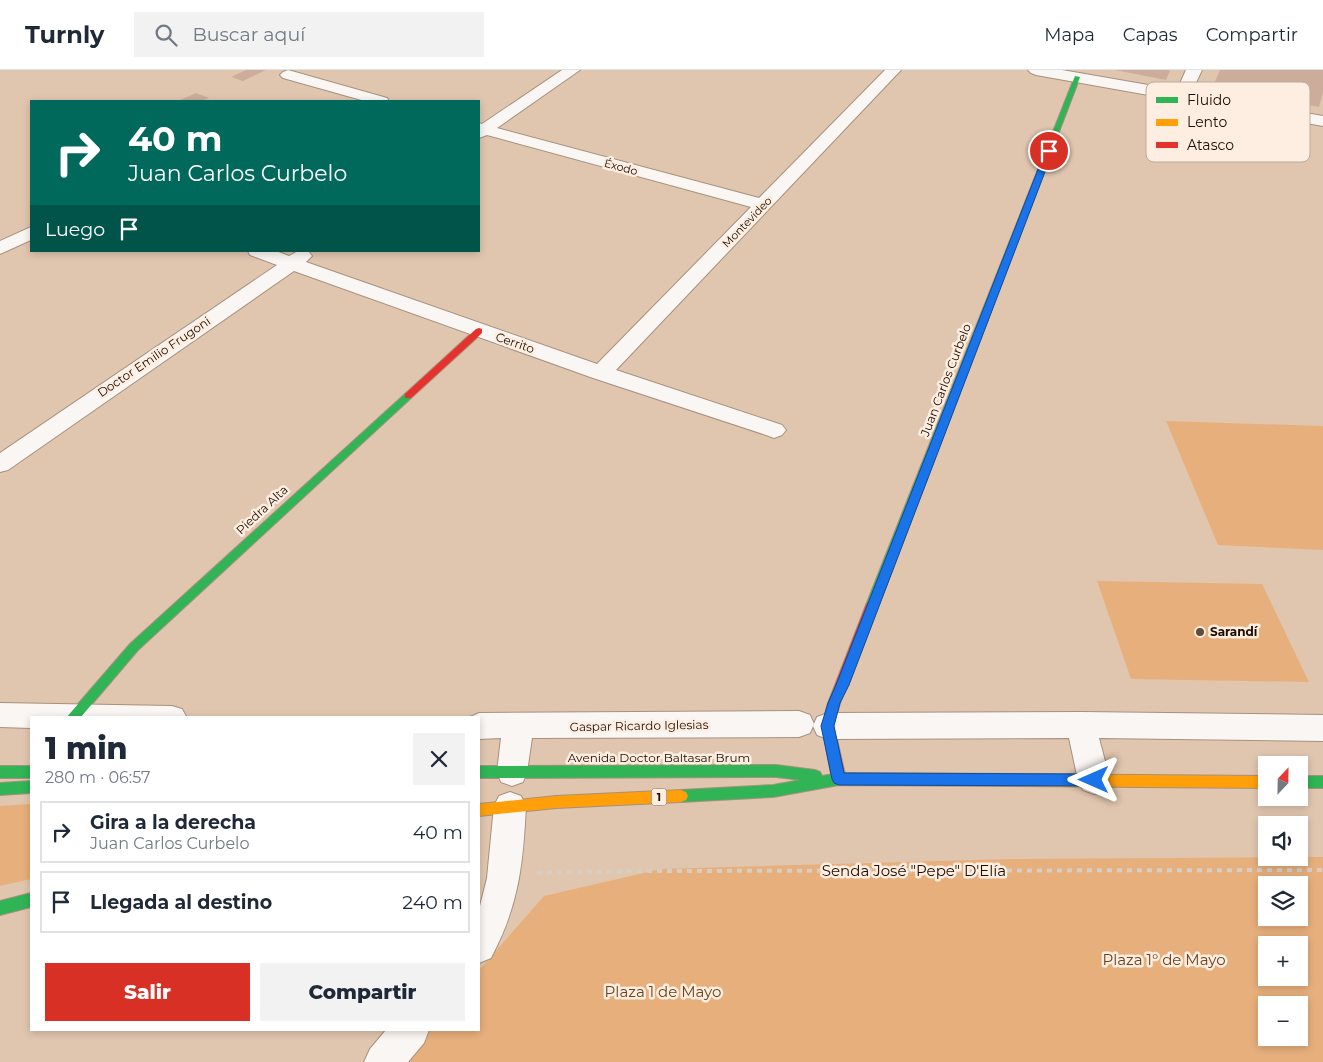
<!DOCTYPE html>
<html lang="es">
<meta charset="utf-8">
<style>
:root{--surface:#fff;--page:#f2f2f3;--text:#1f2937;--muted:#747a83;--line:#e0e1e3;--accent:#d93025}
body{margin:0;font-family:Montserrat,sans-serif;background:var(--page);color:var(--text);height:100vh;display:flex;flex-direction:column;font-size:19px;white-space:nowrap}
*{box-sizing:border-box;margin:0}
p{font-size:16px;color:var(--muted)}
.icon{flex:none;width:28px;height:28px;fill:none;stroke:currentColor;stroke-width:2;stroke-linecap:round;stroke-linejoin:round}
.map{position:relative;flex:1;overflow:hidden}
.drawer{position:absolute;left:30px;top:646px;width:450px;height:315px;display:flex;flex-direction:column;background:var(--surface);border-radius:0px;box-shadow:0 2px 8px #0003}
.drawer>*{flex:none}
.hud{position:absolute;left:30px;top:30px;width:450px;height:152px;border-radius:0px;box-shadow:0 2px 8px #0003;background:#00695c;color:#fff;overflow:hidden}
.needle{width:32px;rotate:22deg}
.controls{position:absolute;left:1258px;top:686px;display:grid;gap:10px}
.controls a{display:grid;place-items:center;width:50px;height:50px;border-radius:0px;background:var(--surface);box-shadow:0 2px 8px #0003;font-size:25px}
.pin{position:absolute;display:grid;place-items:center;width:42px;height:42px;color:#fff;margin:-21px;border:2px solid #fff;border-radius:50%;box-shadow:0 1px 5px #0007}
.me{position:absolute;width:55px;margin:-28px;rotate:270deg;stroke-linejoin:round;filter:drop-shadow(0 0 4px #0008)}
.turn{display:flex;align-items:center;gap:18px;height:105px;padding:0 15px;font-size:22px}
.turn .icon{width:65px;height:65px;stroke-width:2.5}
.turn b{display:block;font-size:35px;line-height:42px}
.then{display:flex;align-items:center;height:48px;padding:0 15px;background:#0003;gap:10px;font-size:19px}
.round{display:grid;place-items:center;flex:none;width:52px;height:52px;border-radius:0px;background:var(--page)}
.overview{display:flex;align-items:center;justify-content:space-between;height:85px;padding:0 15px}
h1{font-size:30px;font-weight:800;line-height:38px}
.action{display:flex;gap:10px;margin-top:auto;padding:10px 15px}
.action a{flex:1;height:58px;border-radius:0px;background:var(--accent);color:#fff;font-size:20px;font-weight:800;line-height:58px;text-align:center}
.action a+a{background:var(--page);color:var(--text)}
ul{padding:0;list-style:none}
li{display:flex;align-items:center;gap:15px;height:62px;margin:0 10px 8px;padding:0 5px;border:2px solid var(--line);border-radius:0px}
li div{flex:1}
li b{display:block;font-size:19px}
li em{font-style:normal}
header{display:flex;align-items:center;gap:30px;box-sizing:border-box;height:70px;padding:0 25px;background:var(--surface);border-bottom:1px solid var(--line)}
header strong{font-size:24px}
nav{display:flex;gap:28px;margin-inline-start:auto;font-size:18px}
.search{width:350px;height:45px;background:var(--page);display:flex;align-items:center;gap:12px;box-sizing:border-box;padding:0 18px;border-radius:0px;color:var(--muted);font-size:19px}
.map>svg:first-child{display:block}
</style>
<header>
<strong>Turnly</strong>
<div class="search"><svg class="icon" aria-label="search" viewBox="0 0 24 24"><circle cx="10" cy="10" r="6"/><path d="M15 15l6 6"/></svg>Buscar aquí</div>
<nav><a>Mapa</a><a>Capas</a><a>Compartir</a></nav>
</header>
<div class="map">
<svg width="1323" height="992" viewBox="0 0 1323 992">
<rect width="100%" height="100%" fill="#e1c6af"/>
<g fill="#e7af7c" fill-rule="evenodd">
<path d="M 1166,351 L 1323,356 L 1323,480 L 1218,475 Z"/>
<path d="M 1097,511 L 1262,514 L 1309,612 L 1131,609 Z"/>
<path d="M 31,734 L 31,809 L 0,816 L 0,736 Z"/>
<path d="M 1323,787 L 1323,992 L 404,992 L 431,960 L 479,960 L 479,900 L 544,826 L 661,799 L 1009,789 ZM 1266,815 L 1299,815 L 1299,848 L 1266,848 ZM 1266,875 L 1299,875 L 1299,908 L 1266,908 ZM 1266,935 L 1299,935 L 1299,968 L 1266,968 Z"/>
</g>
<g fill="#ccad9c">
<path d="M 246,0 L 266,0 L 243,11 L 231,7 Z"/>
<path d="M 1115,0 L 1170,0 L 1166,10 Z"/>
<path d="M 1220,0 L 1323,0 L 1323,22 L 1319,37 L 1213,16 Z"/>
<path d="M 196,23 L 209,28 L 202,31 L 178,31 Z"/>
</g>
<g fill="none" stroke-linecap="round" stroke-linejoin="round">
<defs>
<g id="street">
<path d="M 288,0 L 387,28 L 389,31 L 365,31 L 283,8 L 280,5 L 283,2 Z"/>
<path d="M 562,0 L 580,0 L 497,58 L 759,128 L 885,0 L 901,0 L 616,300 L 782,355 L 786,360 L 782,365 L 774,368 L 766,365 L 593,308 L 294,201 L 8,400 L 0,402 L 0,383 L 277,195 L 250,185 L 248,181 L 276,181 L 289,186 L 298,181 L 309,182 L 312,186 L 306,192 L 597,294 L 751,137 L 487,65 L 479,68 L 479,53 L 482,54 Z"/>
<path d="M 1028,0 L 1062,0 L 1177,20 L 1186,0 L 1202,0 L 1191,23 L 1323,46 L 1323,56 L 1036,5 L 1031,3 Z"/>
<path d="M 31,157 L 31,170 L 0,184 L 0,171 Z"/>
<path d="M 0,633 L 172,636 L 182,639 L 187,648 L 31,648 L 31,658 L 0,657 Z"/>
<path d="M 799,641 L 810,645 L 814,654 L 810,663 L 799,667 L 532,668 L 527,702 L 523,712 L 512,716 L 501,712 L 497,702 L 501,668 L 479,669 L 479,648 L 468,648 L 479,643 Z"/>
<path d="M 1081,642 L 1323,645 L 1323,671 L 1099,668 L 1110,710 L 1105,720 L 1094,724 L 1083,720 L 1078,710 L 1069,668 L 828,669 L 817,665 L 813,656 L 817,647 L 828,643 Z"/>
<path d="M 510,722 L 521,726 L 526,736 C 523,795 519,835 491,888 L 479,893 L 479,840 L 487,808 L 494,736 L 499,726 Z"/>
<path d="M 386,960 L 429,960 L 424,973 L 408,992 L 364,992 L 370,979 Z"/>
</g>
<g id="fast">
<path d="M 1075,6 L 1080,7 L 878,535 L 876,538 L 868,538 L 866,535 Z"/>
<path d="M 408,323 L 411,324 L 411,328 L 138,580 L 80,648 L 66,648 L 130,574 L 405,324 Z"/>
<path d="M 776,695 L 815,700 L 820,702 L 822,706 L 839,703 L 1012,704 L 1017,706 L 1019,710 L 1017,714 L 1012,716 L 839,715 L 773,727 L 681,732 L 676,730 L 674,726 L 676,722 L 681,720 L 773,715 L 801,710 L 776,707 L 479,708 L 479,696 Z"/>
<rect x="0" y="696" width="31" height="12"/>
<rect x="1299" y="706" width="24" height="12"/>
<path d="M 31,711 L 31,723 L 0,725 L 0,713 Z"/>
<path d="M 31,823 L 31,837 L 0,845 L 0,831 Z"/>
</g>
<g id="slow">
<path d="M 1012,704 L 1266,706 L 1266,718 L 1012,716 L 1007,714 L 1005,710 L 1007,706 Z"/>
<path d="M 681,720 L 686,722 L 688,726 L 686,730 L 681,732 L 556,738 L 479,746 L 479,734 L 556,726 Z"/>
</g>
<g id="jam">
<path d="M 479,258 L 482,259 L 482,263 L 411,328 L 405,328 L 405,324 L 476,259 Z"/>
<path d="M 872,531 L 876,532 L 878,535 L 840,633 L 834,656 L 846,709 L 844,713 L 839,715 L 834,713 L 832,709 L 822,656 L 828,633 L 866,535 L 868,532 Z"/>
</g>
</defs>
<use href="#street" stroke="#a6917e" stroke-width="2"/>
<use href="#fast" stroke="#a6917e" stroke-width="2"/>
<use href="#slow" stroke="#a6917e" stroke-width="2"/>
<use href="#jam" stroke="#a6917e" stroke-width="2"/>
<path stroke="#d6cdc5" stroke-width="4" stroke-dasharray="5 5" stroke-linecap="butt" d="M 537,803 L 643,801 L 1323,800"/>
<use href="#street" fill="#faf6f3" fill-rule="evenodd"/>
<use href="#fast" fill="#30b455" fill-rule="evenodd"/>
<use href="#slow" fill="#ff9f0a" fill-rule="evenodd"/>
<use href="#jam" fill="#e5322d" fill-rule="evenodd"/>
</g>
<path fill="#1a73e8" stroke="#114b97" d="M 1046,79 L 1053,81 L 849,615 L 840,633 L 834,656 L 844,703 L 1094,704 L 1099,706 L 1101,710 L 1099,714 L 1094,716 L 839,715 L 834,713 L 832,709 L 821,656 L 828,633 L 836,615 Z"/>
<circle fill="#624d3d" stroke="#feeee1" stroke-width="2" cx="1200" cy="562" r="5"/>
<g text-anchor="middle" stroke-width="5" stroke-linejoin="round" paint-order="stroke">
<g font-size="11" fill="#1d0c00" stroke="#feeee1">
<text transform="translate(621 97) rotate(15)" y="4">Éxodo</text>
<text transform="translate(747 152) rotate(-46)" y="4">Montevideo</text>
</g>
<rect fill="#feeee1" stroke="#605044" stroke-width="1" x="651.5" y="718.5" width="15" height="17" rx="4"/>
<g font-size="11" font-weight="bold" fill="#1d0c00">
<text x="659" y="731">1</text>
</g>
<g font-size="12" fill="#1d0c00" stroke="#feeee1">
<text transform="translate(515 273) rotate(19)" y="4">Cerrito</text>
<text transform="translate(154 287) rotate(-34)" y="4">Doctor Emilio Frugoni</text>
<text transform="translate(946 310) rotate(-69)" y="4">Juan Carlos Curbelo</text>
<text transform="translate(262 440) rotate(-43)" y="4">Piedra Alta</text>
<text transform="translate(639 656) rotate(-1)" y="4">Gaspar Ricardo Iglesias</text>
<text x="659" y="692">Avenida Doctor Baltasar Brum</text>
</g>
<g font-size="12" font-weight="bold" fill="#1d0c00" stroke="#feeee1" text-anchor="start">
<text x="1210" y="566">Sarandí</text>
</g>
<g font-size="15" fill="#1d0c00" stroke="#feeee1">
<text x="914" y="806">Senda José "Pepe" D'Elía</text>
</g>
<g font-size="15" fill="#6a431c" stroke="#feeee1">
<text x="1164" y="895">Plaza 1° de Mayo</text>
<text x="663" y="927">Plaza 1 de Mayo</text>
</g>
</g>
<rect x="1146" y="12" width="164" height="80" rx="8" fill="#feeee1" stroke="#baaa9e" stroke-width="1"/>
<rect x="1156" y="27" width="22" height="6" fill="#30b455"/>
<rect x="1156" y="49" width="22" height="7" fill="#ff9f0a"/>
<rect x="1156" y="72" width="22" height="6" fill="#e5322d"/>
<g font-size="14" fill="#1d0c00">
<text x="1187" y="35">Fluido</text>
<text x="1187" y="57">Lento</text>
<text x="1187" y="80">Atasco</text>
</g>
</svg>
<div class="controls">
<a><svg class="needle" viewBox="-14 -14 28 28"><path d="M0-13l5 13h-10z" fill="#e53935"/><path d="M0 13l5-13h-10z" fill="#747a83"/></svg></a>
<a><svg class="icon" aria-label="sound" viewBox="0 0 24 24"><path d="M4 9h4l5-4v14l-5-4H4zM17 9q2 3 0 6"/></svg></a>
<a><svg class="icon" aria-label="layers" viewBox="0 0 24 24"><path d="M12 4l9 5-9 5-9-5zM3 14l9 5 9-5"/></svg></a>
<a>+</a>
<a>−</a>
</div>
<div class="pin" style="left:1049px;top:81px;background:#d93025"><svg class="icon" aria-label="arrive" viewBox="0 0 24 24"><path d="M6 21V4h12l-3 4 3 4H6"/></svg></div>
<svg class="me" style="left:1094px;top:710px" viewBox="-20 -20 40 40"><path d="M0-17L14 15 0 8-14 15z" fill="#1a73e8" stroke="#fff" stroke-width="4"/></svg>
<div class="hud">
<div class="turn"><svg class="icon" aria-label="right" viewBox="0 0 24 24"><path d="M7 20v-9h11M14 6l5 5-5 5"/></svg><div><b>40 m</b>Juan Carlos Curbelo</div></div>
<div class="then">Luego<svg class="icon" aria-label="arrive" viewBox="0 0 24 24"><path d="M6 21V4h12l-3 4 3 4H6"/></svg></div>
</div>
<section class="drawer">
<div class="overview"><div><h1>1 min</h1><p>280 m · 06:57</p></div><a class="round"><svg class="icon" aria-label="close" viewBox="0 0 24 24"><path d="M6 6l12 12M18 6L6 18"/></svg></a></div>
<ul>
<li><svg class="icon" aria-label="right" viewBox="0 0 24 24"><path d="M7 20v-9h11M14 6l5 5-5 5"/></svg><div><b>Gira a la derecha</b><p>Juan Carlos Curbelo</p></div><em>40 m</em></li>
<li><svg class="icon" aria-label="arrive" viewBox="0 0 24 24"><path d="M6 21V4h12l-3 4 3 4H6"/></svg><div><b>Llegada al destino</b></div><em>240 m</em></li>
</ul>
<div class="action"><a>Salir</a><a>Compartir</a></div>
</section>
</div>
